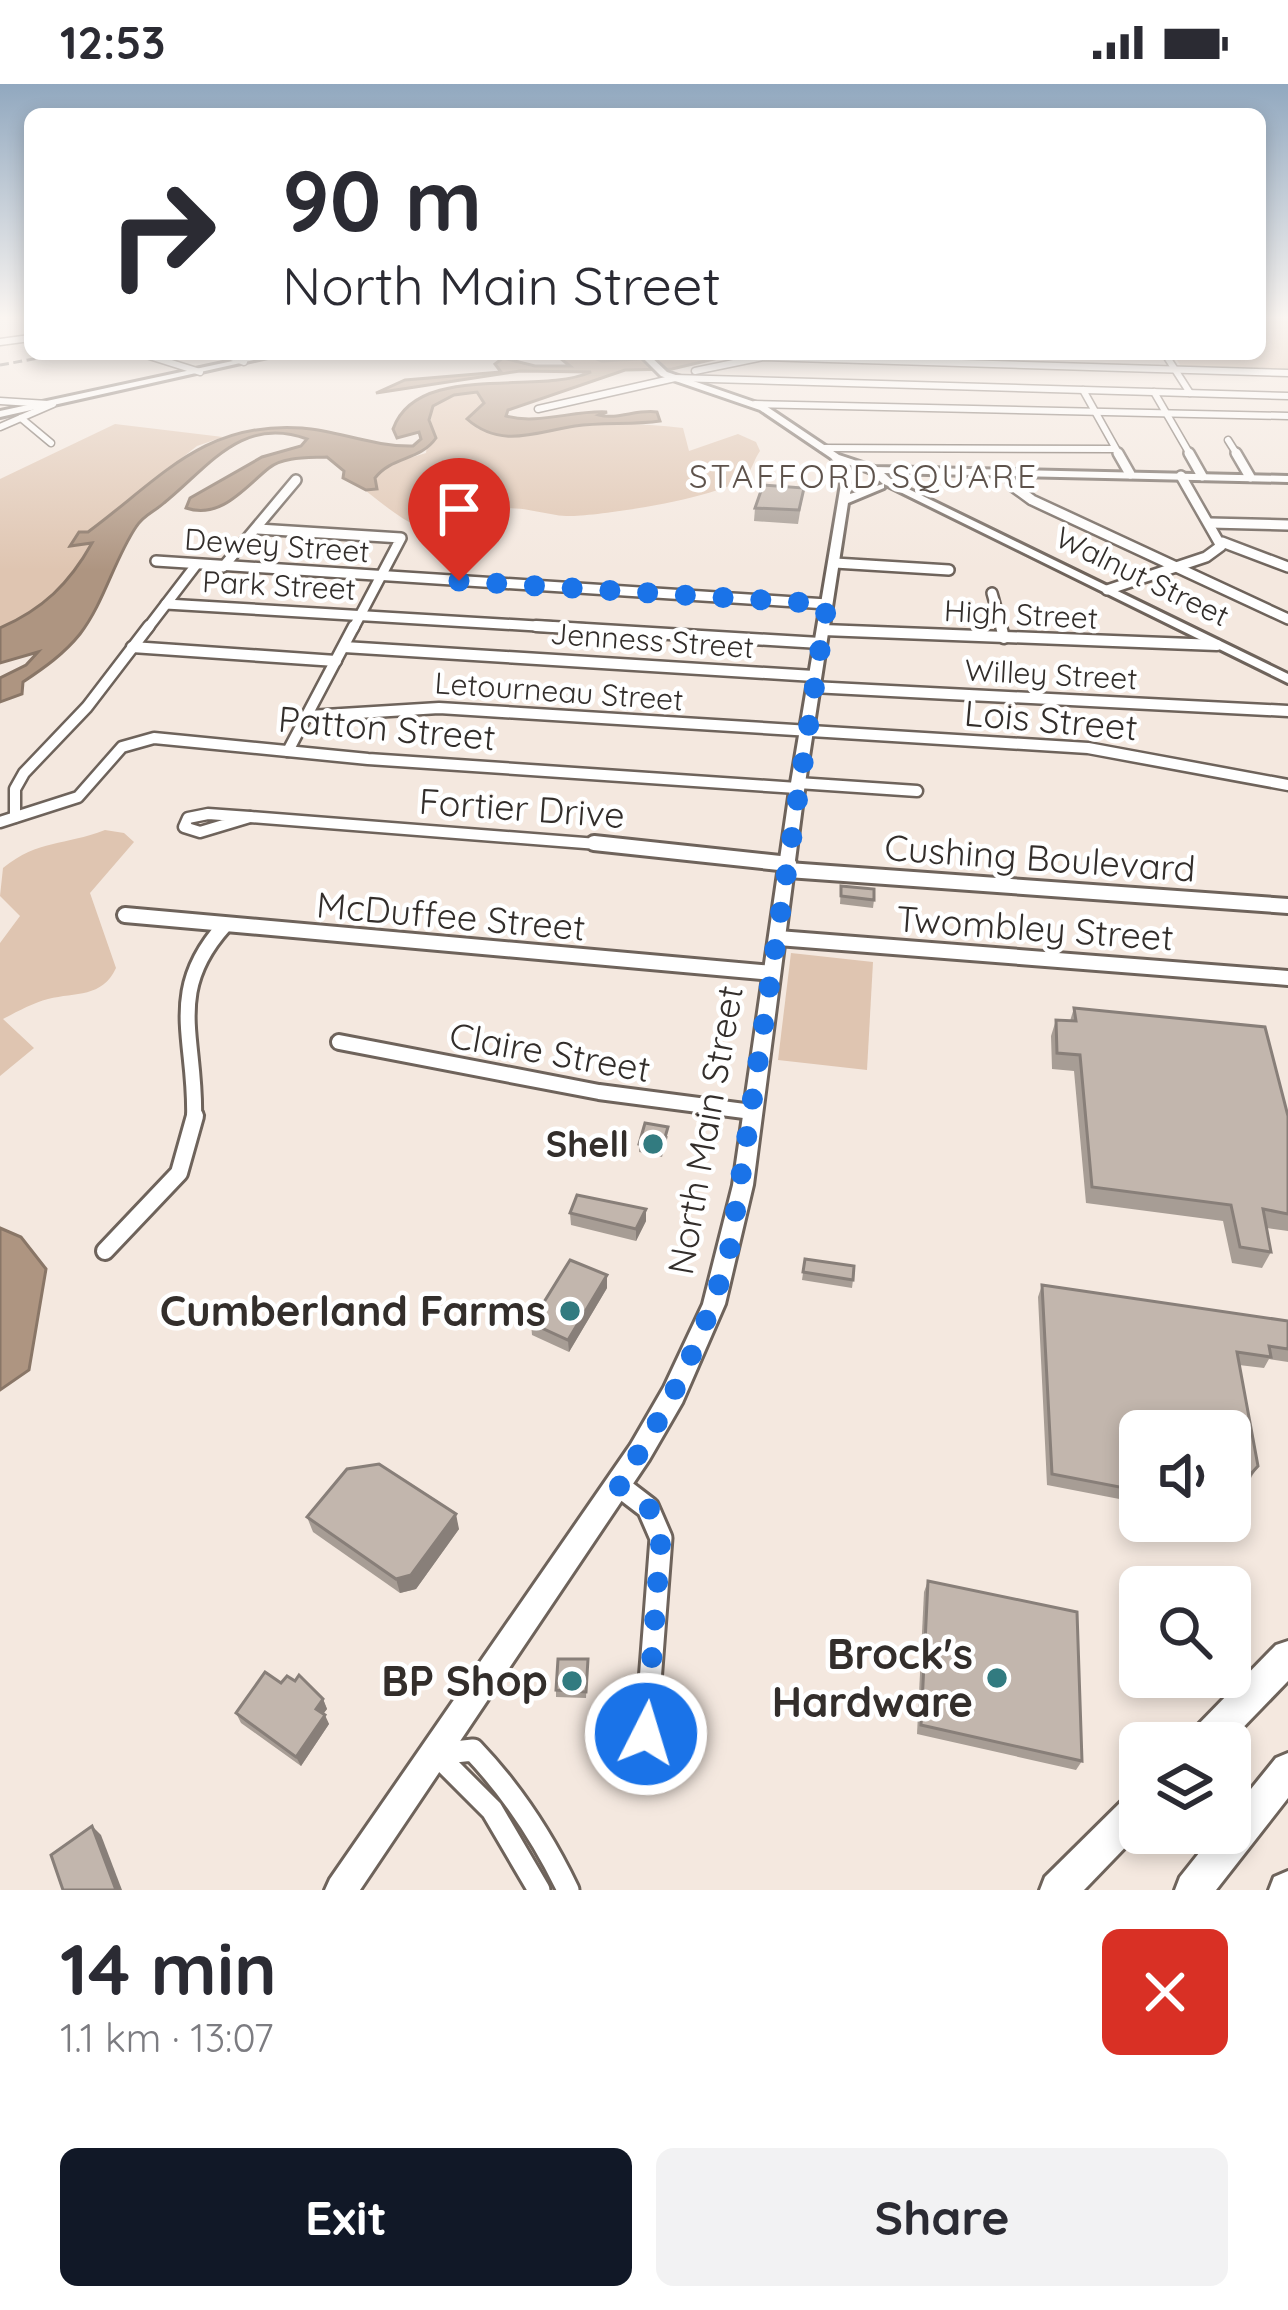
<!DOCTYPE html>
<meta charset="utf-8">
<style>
:root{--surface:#fff;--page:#f2f2f3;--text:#2b2b33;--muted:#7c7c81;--accent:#111827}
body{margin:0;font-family:Quicksand,sans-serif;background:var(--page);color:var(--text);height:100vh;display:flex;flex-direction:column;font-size:45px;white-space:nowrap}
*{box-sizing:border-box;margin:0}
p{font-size:39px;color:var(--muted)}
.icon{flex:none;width:66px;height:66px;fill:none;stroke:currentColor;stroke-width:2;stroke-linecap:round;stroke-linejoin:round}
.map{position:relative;height:1806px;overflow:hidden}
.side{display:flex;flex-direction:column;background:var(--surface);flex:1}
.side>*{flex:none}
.banner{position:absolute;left:24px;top:24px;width:1242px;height:252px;border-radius:18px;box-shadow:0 6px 18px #0003;background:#fff;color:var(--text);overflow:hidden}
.buttons{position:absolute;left:1119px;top:1326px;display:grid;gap:24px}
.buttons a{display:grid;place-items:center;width:132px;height:132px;border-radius:18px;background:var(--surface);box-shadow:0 6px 18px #0003;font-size:60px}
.pin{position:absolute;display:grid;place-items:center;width:102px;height:102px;color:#fff;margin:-123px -51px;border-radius:50% 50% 50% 0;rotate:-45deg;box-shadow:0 0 12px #0007}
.pin .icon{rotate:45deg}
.me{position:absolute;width:132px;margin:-66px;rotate:5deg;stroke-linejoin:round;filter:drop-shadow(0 0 9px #0008)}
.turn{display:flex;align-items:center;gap:42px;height:252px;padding:0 60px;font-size:54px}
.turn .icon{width:156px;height:156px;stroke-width:2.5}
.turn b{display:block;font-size:84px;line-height:102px}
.round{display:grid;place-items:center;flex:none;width:126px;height:126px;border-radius:18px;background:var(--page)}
.head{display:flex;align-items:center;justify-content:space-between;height:204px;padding:0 60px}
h1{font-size:72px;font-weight:700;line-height:90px}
.button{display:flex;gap:24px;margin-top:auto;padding:24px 60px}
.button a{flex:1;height:138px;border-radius:18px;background:var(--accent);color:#fff;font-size:48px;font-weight:700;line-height:138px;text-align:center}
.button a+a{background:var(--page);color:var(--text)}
.status{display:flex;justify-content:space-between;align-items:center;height:84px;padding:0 60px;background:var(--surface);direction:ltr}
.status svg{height:33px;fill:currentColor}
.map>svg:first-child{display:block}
</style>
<div class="status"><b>12:53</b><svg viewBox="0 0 49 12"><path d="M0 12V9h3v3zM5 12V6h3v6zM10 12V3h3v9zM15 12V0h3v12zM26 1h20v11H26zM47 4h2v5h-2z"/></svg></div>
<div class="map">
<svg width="1288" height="1806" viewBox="0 0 1288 1806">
<rect width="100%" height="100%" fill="#f4e8df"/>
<g fill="#dfc5b1">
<path d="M 1260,233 L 1288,233 L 1288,287 L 1182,284 L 1173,270 L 1260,270 Z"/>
<path d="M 481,307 L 485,319 L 477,344 C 515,360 540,346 578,342 C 613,338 648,340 683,344 L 689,367 L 738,350 L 756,358 L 760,367 C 755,374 752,385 747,391 C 729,413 596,433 566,432 C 538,430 509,416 485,431 L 486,443 C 426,455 413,444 366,407 L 376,405 L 375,394 L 384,382 L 426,369 L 433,322 L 454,311 Z"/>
<path d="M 115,340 L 223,353 L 197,362 L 88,448 L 79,448 L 94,457 C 70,499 44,524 0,544 L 0,395 Z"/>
<path d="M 105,746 L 124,749 L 134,758 L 90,809 L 116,884 C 102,914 76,908 48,915 C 33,919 18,927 3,935 L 34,964 L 0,992 L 0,859 L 20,832 L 0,812 L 3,784 C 39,755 64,762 105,746 Z"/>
<path d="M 791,869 L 873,878 L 867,986 L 778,976 Z"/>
</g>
<g fill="#ae9581" stroke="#897667" stroke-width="3">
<path d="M 555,270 L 583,270 L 602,277 L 735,270 L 672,285 L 625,286 L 508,326 L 506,332 C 537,341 574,326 607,328 L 599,331 C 617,336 637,325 657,328 L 660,337 C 632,341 603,338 575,342 C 536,348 501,365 467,335 L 484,319 L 477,308 L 454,311 L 433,322 L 429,336 L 436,354 C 420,377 392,372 375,394 L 377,405 L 366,406 L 343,394 L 344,387 L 327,373 C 310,374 283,372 269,384 C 245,403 221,436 186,424 L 190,414 L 262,373 L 301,362 L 307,355 C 241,331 208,384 164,419 C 154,428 143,431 136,443 C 114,476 104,519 80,550 C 64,570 44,584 23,598 L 22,610 L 0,618 L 0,594 L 26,581 L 38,568 L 0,579 L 0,544 C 43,525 69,500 92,459 L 70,462 L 79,448 L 88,448 C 161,394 204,337 302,344 C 340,347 374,363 413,362 L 421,355 L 419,348 L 397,354 L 393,345 C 417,277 537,312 591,288 L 520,287 L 376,309 L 405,296 L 501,288 L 495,280 L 503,274 L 535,282 L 570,282 Z"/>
<path d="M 0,1144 L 21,1153 L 46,1185 L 29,1286 L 0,1306 Z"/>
</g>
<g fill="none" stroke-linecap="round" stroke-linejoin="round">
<defs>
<g id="minor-far5">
<path d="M 0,258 L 30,254"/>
<path d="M 143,270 L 200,288"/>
<path d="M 223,270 L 244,278"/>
<path d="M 1165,270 L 1190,309"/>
<path d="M 695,287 L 763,273 L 1288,289"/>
<path d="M 1083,306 L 1120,372"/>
<path d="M 1154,308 L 1191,372"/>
<path d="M 0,317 L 48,320"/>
<path d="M 755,320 L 1288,332"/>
<path d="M 538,325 L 675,294 L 1288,312"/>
<path d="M 21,334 L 51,359"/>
<path d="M 0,343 L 53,320"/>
<path d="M 1228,356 L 1238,372"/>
<path d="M 822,364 L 1115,365"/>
</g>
<g id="minor-far4">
<path d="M 1118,369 L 1130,390"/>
<path d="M 1189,369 L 1202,392"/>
<path d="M 1236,369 L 1250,393"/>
<path d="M 1006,386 L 1014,403 L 1032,416 L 1288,535"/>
<path d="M 1210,439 L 1288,441"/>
<path d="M 258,445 L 401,454 L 353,545"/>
<path d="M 1222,458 L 1288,483"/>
<path d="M 156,477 L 827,520"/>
<path d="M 835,479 L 949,486"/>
<path d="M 223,483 L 296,396"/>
<path d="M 1107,506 L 1206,473 L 1221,462 L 1181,392"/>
<path d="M 992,509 L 1002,545"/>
<path d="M 166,520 L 586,545"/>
<path d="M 147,545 L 196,481"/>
</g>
<g id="minor-far3">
<path d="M 536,542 L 820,559"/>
<path d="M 1001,542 L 1004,554"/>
<path d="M 823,546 L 1217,561"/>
<path d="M 132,563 L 336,577"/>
<path d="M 344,563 L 814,592"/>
<path d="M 812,603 L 1288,627"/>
<path d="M 309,632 L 439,624 L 1088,664 L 1288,701"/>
<path d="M 288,667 L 354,542"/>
<path d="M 798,699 L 917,707"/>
<path d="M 208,730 L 250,733 L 200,748 L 184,743 L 188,734 Z"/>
<path d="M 15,733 L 15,705 L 24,689 L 87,623 L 149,542"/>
<path d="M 250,733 L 623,762"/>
<path d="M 0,738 L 78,713 L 122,663 L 154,654 L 368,675 L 797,704"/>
</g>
<g id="minor-far2">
<path d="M 594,759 L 789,780"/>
<path d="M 788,786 L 1288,822"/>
<path d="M 125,831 L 772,889"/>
<path d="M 778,854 L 1288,894"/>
<path d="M 339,958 L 599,1008 L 752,1028"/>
<path d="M 194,1035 C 197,956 164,909 224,842"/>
</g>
<path id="minor-far1" d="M 105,1167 L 179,1089 L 195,1032"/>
<g id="minor">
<path d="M 618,1401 L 648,1424 L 661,1454 L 646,1650"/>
<path d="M 436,1670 L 473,1666 C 513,1708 543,1754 568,1806"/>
<path d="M 436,1670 L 492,1726 L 539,1806"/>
</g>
<g id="major">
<path d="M 265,270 L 281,270 L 0,333 L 0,327 Z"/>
<path d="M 639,270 L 648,270 L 667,288 L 766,322 L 839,371 L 875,383 L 1288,392 L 1288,398 L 884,389 L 894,398 L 1288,590 L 1288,599 L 884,400 L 884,404 L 848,419 L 805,699 L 753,1101 L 725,1220 L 682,1319 L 649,1376 L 360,1806 L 325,1806 L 330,1795 L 631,1360 L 664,1303 L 703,1220 L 733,1101 L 791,699 L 843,388 L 831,374 L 760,326 L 661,292 ZM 847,380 L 871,389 L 883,400 L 850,410 L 853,388 Z"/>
</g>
<g id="highway">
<path d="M 1288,1557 L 1288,1597 L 1228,1659 L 1187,1659 L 1192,1647 L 1276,1561 Z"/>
<path d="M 1288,1669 L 1288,1714 L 1216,1806 L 1175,1806 L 1180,1793 L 1215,1749 L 1230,1749 L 1230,1731 L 1276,1674 Z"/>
<path d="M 1140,1705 L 1140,1748 L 1084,1806 L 1040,1806 L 1045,1793 L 1128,1711 Z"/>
<path d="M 1288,1787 L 1288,1806 L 1269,1806 L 1274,1793 Z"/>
</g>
</defs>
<use href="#minor-far5" stroke="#6e635b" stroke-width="9"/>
<use href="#minor-far4" stroke="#6e635b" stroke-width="14"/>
<use href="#minor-far3" stroke="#6e635b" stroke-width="15"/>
<use href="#minor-far2" stroke="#6e635b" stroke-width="20"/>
<use href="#minor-far1" stroke="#6e635b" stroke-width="22"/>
<use href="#minor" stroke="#6e635b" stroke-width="27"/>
<use href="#major" stroke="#6e635b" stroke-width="6"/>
<use href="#highway" stroke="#6e635b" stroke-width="6"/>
<use href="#minor-far5" stroke="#fff" stroke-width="6"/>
<use href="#minor-far4" stroke="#fff" stroke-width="9"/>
<use href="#minor-far3" stroke="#fff" stroke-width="10"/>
<use href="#minor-far2" stroke="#fff" stroke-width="14"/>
<use href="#minor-far1" stroke="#fff" stroke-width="16"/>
<use href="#minor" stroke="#fff" stroke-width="21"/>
<use href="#major" fill="#fff" fill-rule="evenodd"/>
<use href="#highway" fill="#fff" fill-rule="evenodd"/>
<path stroke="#736c67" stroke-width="3" stroke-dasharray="9 4.5" stroke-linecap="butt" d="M 0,281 L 61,270"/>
</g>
<g fill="#a79d95">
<path d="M 804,404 L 798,440 L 754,437 L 755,424 Z"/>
<path d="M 841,802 L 874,816 L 873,824 L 840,820 Z"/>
<path d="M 1074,924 L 1288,1032 L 1288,1147 L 1267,1144 L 1271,1168 L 1262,1184 L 1232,1179 L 1223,1137 L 1086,1119 L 1074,987 L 1052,985 L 1051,952 L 1056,936 L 1070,937 Z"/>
<path d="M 668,1052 L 662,1073 L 639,1068 L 639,1060 Z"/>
<path d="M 570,1129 L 646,1137 L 636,1157 L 571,1141 Z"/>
<path d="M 805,1175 L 853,1196 L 852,1204 L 802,1196 Z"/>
<path d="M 1042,1201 L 1288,1237 L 1288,1278 L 1269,1275 L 1264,1284 L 1239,1281 L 1258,1382 L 1251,1394 L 1140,1347 L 1140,1419 L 1047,1401 L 1038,1213 Z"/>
<path d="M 607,1204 L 569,1268 L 532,1251 L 531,1239 Z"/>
<path d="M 307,1433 L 459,1445 L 416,1505 L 400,1509 L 313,1448 Z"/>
<path d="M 928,1497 L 1082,1677 L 1076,1686 L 917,1650 L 924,1508 Z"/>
<path d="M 588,1575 L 586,1614 L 556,1613 L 556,1606 Z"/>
<path d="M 281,1599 L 323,1615 L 327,1625 L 323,1630 L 329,1640 L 301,1682 L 241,1639 L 236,1629 Z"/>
</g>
<g fill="#887f79">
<path d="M 646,1125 L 646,1137 L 636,1157 L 636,1145 Z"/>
<path d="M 607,1191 L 607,1204 L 569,1268 L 568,1256 Z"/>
<path d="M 456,1430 L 459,1445 L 416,1505 L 400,1509 L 396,1495 Z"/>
<path d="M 323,1615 L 327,1625 L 320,1634 L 316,1625 Z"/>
<path d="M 325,1631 L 329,1640 L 301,1682 L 296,1673 Z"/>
<path d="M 92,1742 L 101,1751 L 122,1806 L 116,1806 Z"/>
</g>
<g fill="#c2b6ad" stroke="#887f79" stroke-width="3">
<path d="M 763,401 L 804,404 L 799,426 L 755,424 Z"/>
<path d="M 841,802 L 874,805 L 874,816 L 841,812 Z"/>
<path d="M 1074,924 L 1265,943 L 1288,1032 L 1288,1130 L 1263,1125 L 1271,1168 L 1240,1163 L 1231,1121 L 1092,1103 L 1080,971 L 1057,969 L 1056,936 L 1076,937 Z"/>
<path d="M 645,1039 L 668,1043 L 662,1064 L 639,1060 Z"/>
<path d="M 577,1111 L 646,1125 L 636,1145 L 570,1129 Z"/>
<path d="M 805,1175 L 854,1182 L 853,1196 L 803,1188 Z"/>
<path d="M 570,1176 L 607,1191 L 568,1256 L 531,1239 Z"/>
<path d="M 1042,1201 L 1288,1237 L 1288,1265 L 1269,1262 L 1271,1273 L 1237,1268 L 1258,1382 L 1230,1413 L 1230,1347 L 1140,1347 L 1140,1407 L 1052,1390 Z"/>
<path d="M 379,1380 L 456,1430 L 411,1491 L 396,1495 L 307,1433 L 347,1385 Z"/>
<path d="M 928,1497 L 1077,1528 L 1082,1677 L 921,1641 Z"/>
<path d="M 558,1575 L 588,1575 L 586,1608 L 556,1606 Z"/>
<path d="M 265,1588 L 281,1599 L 287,1592 L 295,1597 L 299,1591 L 323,1615 L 316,1625 L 325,1631 L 296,1673 L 236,1629 Z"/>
<path d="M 92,1742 L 116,1806 L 63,1806 L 51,1771 Z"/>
</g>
<linearGradient id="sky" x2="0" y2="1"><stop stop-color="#91a8bf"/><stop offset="0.48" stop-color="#faf5f1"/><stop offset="1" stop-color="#faf5f1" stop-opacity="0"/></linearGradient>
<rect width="1288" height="486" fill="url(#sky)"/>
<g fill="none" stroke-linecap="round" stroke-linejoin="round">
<path stroke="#1a73e8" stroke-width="21" stroke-dasharray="0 37.8" d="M 459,497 L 827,520 L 730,1164 C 706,1250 669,1327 618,1401 L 649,1424 L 661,1454 L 646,1650"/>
</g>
<g fill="#327b80" stroke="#fff" stroke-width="4.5">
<circle cx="653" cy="1060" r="12"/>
<circle cx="570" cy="1227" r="12"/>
<circle cx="997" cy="1594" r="12"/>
<circle cx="572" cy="1597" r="12"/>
</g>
<g text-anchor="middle" stroke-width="9" stroke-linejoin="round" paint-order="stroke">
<g font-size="30" fill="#332e2b" stroke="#fff">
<text transform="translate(277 462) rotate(4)" y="10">Dewey Street</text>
<text transform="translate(1142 493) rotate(26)" y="10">Walnut Street</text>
<text transform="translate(279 502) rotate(3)" y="10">Park Street</text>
<text transform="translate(1021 531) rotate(3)" y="10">High Street</text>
<text transform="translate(652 557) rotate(4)" y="10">Jenness Street</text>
<text transform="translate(1051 591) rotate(3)" y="10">Willey Street</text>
<text transform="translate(559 608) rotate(4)" y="10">Letourneau Street</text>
</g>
<g font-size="33" letter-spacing="3" fill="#5e534c" stroke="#fff">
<text x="864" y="404">STAFFORD SQUARE</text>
</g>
<g font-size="36" fill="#332e2b" stroke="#fff">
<text transform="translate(1051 636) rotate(5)" y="13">Lois Street</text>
<text transform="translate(387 644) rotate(5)" y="13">Patton Street</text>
<text transform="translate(522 724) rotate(4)" y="13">Fortier Drive</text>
<text transform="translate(1040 774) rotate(4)" y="13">Cushing Boulevard</text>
<text transform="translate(451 832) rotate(5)" y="13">McDuffee Street</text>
<text transform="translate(1035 844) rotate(4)" y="13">Twombley Street</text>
<text transform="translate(550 968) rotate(10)" y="13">Claire Street</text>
<text transform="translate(705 1046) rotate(-80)" y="13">North Main Street</text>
</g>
<g font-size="36" font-weight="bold" fill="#332e2b" stroke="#fff" text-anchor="end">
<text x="629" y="1073">Shell</text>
</g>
<g font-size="42" font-weight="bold" fill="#332e2b" stroke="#fff" text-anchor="end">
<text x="546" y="1242">Cumberland Farms</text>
<text x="973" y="1585">Brock's<tspan x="973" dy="48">Hardware</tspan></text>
<text x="548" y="1612">BP Shop</text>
</g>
</g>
</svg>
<div class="buttons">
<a><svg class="icon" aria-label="sound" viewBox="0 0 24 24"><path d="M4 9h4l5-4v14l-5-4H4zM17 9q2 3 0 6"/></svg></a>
<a><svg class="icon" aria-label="search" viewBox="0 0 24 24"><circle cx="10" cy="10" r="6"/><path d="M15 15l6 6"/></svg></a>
<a><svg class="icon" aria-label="layers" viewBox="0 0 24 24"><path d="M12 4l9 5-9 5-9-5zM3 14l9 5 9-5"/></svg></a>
</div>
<div class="pin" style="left:459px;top:497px;background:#d93025"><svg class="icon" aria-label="arrive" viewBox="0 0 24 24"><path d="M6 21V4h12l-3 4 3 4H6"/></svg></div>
<svg class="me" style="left:646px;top:1650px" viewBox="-20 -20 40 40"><circle r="17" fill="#1a73e8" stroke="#fff" stroke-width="3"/><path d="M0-11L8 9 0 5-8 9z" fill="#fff"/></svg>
<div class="banner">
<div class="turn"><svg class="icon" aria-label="right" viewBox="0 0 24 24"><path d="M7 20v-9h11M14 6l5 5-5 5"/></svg><div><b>90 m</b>North Main Street</div></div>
</div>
</div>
<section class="side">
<div class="head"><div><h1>14 min</h1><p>1.1 km · 13:07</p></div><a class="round" style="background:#d93025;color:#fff"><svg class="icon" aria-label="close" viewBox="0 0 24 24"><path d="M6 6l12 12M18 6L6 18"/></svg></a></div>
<div class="button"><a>Exit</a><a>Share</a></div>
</section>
